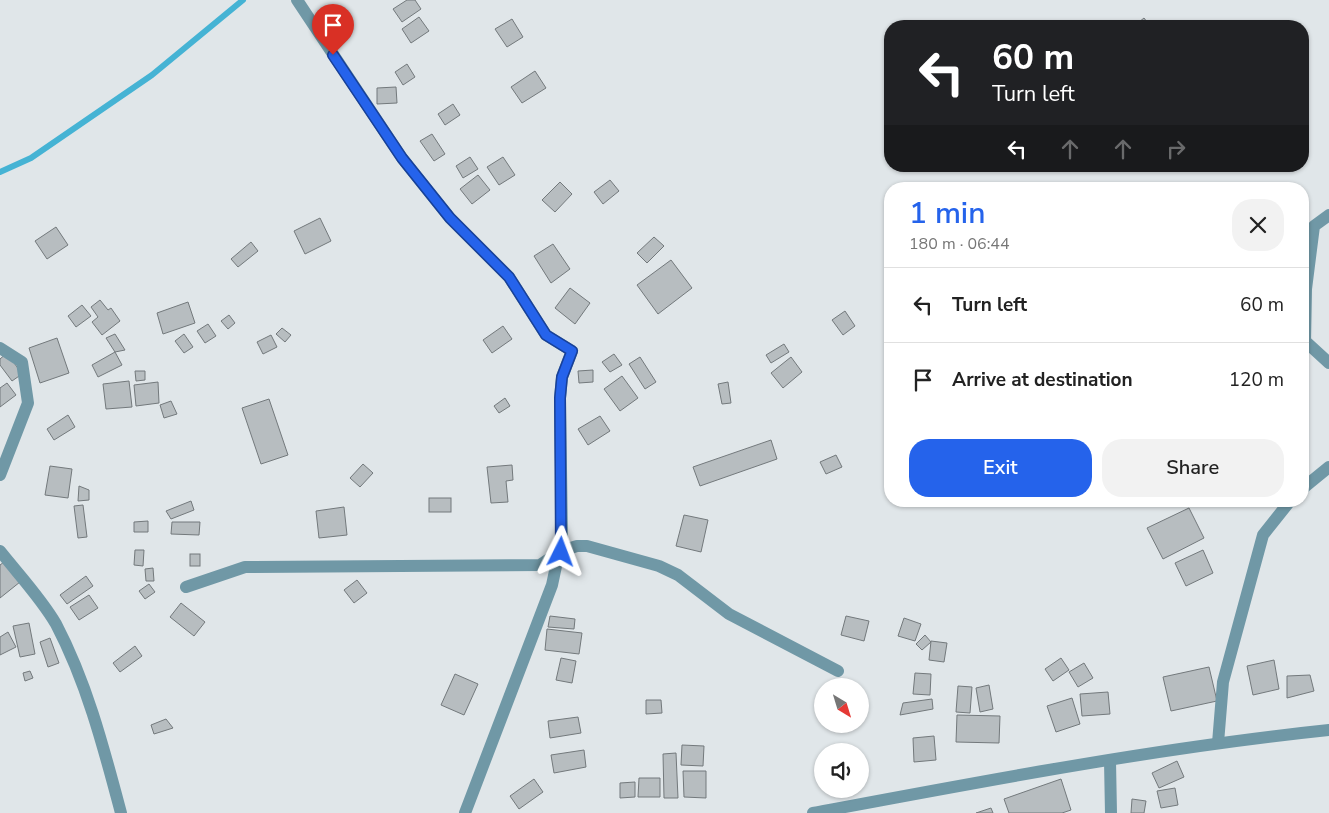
<!DOCTYPE html>
<meta charset="utf-8">
<style>
:root{--surface:#fff;--page:#f2f2f2;--text:#222;--muted:#767676;--line:#e0e0e0;--accent:#2563eb}
body{margin:0;font-family:"Nunito Sans",sans-serif;background:var(--page);color:var(--text);height:100vh;display:flex;flex-direction:column;font-size:19px;white-space:nowrap}
*{box-sizing:border-box;margin:0}
p{font-size:16px;color:var(--muted)}
.icon{flex:none;width:28px;height:28px;fill:none;stroke:currentColor;stroke-width:2;stroke-linecap:round;stroke-linejoin:round}
.map{position:relative;flex:1;overflow:hidden}
.side{position:absolute;left:884px;top:182px;width:425px;height:325px;display:flex;flex-direction:column;background:var(--surface);border-radius:20px;box-shadow:0 1px 4px #0004}
.side>*{flex:none}
.banner{position:absolute;left:884px;top:20px;width:425px;height:152px;border-radius:20px;box-shadow:0 1px 4px #0004;background:#202124;color:#fff;overflow:hidden}
.needle{width:32px;rotate:142deg}
.controls{position:absolute;left:814px;top:678px;display:grid;gap:10px}
.controls a{display:grid;place-items:center;width:55px;height:55px;border-radius:50%;background:var(--surface);box-shadow:0 1px 4px #0004;font-size:25px}
.pin{position:absolute;display:grid;place-items:center;width:42px;height:42px;color:#fff;margin:-51px -21px;border-radius:50% 50% 50% 0;rotate:-45deg;box-shadow:0 0 5px #0007}
.pin .icon{rotate:45deg}
.me{position:absolute;width:55px;margin:-28px;rotate:3deg;stroke-linejoin:round;filter:drop-shadow(0 0 4px #0008)}
.turn{display:flex;align-items:center;gap:18px;height:105px;padding:0 25px;font-size:22px}
.turn .icon{width:65px;height:65px;stroke-width:2.5}
.turn b{display:block;font-size:35px;line-height:42px}
.lanes{display:flex;align-items:center;height:48px;padding:0 25px;background:#0003;justify-content:center;gap:25px;direction:ltr}
.lanes .off{opacity:.35}
.round{display:grid;place-items:center;flex:none;width:52px;height:52px;border-radius:20px;background:var(--page)}
.overview{display:flex;align-items:center;justify-content:space-between;height:85px;padding:0 25px}
h1{font-size:30px;font-weight:600;line-height:38px;color:var(--accent)}
.action{display:flex;gap:10px;margin-top:auto;padding:10px 25px}
.action a{flex:1;height:58px;border-radius:20px;background:var(--accent);color:#fff;font-size:20px;font-weight:600;line-height:58px;text-align:center}
.action a+a{background:var(--page);color:var(--text)}
ul{padding:0;list-style:none}
li{display:flex;align-items:center;gap:15px;height:75px;padding:0 25px;border-top:1px solid var(--line)}
li div{flex:1}
li b{display:block;font-size:19px}
li em{font-style:normal}
.map>svg:first-child{display:block}
</style>
<div class="map">
<svg width="1329" height="813" viewBox="0 0 1329 813">
<rect width="100%" height="100%" fill="#e0e6e9"/>
<g fill="none" stroke-linecap="round" stroke-linejoin="round">
<path stroke="#45b3d4" stroke-width="6" d="M 0,172 L 31,158 L 152,75 L 243,0"/>
</g>
<g fill="#b7bdc0" stroke="#73797c">
<path d="M 407,0 L 415,0 L 421,9 L 402,22 L 393,9 Z"/>
<path d="M 419,17 L 429,31 L 411,43 L 402,29 Z"/>
<path d="M 1144,18 L 1150,26 L 1134,26 Z"/>
<path d="M 512,19 L 523,37 L 507,47 L 495,29 Z"/>
<path d="M 407,64 L 415,77 L 403,85 L 395,72 Z"/>
<path d="M 535,71 L 546,88 L 522,103 L 511,87 Z"/>
<path d="M 396,87 L 397,103 L 377,104 L 377,88 Z"/>
<path d="M 453,104 L 460,115 L 445,125 L 438,114 Z"/>
<path d="M 432,134 L 445,154 L 434,161 L 420,141 Z"/>
<path d="M 470,157 L 478,169 L 463,178 L 456,166 Z"/>
<path d="M 503,157 L 515,175 L 499,185 L 487,167 Z"/>
<path d="M 478,175 L 490,190 L 472,204 L 460,189 Z"/>
<path d="M 610,180 L 619,191 L 603,204 L 594,192 Z"/>
<path d="M 560,182 L 572,194 L 555,212 L 542,200 Z"/>
<path d="M 320,218 L 331,241 L 305,254 L 294,231 Z"/>
<path d="M 56,227 L 68,245 L 47,259 L 35,241 Z"/>
<path d="M 654,237 L 664,246 L 647,263 L 637,253 Z"/>
<path d="M 251,242 L 258,251 L 238,267 L 231,259 Z"/>
<path d="M 553,244 L 570,269 L 551,283 L 534,256 Z"/>
<path d="M 671,260 L 692,288 L 658,314 L 637,285 Z"/>
<path d="M 570,288 L 590,303 L 575,324 L 555,308 Z"/>
<path d="M 100,300 L 108,310 L 111,308 L 120,321 L 102,335 L 92,322 L 98,317 L 91,307 Z"/>
<path d="M 188,302 L 195,323 L 163,334 L 157,313 Z"/>
<path d="M 82,305 L 91,316 L 76,327 L 68,316 Z"/>
<path d="M 845,311 L 855,326 L 843,335 L 832,320 Z"/>
<path d="M 229,315 L 235,323 L 228,329 L 221,321 Z"/>
<path d="M 208,324 L 216,336 L 205,343 L 197,331 Z"/>
<path d="M 503,326 L 512,339 L 492,353 L 483,340 Z"/>
<path d="M 282,328 L 291,335 L 285,342 L 276,334 Z"/>
<path d="M 115,334 L 125,350 L 115,352 L 106,338 Z"/>
<path d="M 184,334 L 193,347 L 184,353 L 175,341 Z"/>
<path d="M 271,335 L 277,347 L 263,354 L 257,342 Z"/>
<path d="M 57,338 L 69,373 L 40,383 L 29,348 Z"/>
<path d="M 784,344 L 789,352 L 771,363 L 766,355 Z"/>
<path d="M 115,352 L 122,365 L 98,377 L 92,365 Z"/>
<path d="M 7,353 L 22,374 L 12,381 L 0,365 L 0,359 Z"/>
<path d="M 614,354 L 622,365 L 610,372 L 602,362 Z"/>
<path d="M 640,357 L 656,382 L 645,389 L 629,364 Z"/>
<path d="M 791,357 L 802,372 L 783,388 L 771,373 Z"/>
<path d="M 593,370 L 593,382 L 579,383 L 578,371 Z"/>
<path d="M 135,371 L 145,371 L 145,380 L 136,381 Z"/>
<path d="M 622,376 L 638,398 L 620,411 L 604,389 Z"/>
<path d="M 129,381 L 132,407 L 106,409 L 103,384 Z"/>
<path d="M 158,382 L 159,403 L 136,406 L 134,385 Z"/>
<path d="M 728,382 L 731,403 L 722,404 L 718,384 Z"/>
<path d="M 7,383 L 16,395 L 0,407 L 0,388 Z"/>
<path d="M 505,398 L 510,406 L 499,413 L 494,406 Z"/>
<path d="M 269,399 L 288,455 L 261,464 L 242,408 Z"/>
<path d="M 171,401 L 177,414 L 164,418 L 160,405 Z"/>
<path d="M 68,415 L 75,427 L 54,440 L 47,429 Z"/>
<path d="M 600,416 L 610,431 L 588,445 L 578,429 Z"/>
<path d="M 771,440 L 777,459 L 700,486 L 693,467 Z"/>
<path d="M 836,455 L 842,467 L 826,474 L 820,462 Z"/>
<path d="M 363,464 L 373,473 L 360,487 L 350,478 Z"/>
<path d="M 512,465 L 513,480 L 506,481 L 508,502 L 491,503 L 487,467 Z"/>
<path d="M 50,466 L 72,469 L 68,498 L 45,495 Z"/>
<path d="M 79,486 L 89,490 L 89,500 L 78,501 Z"/>
<rect x="429" y="498" width="22" height="14"/>
<path d="M 191,501 L 194,510 L 171,519 L 166,511 Z"/>
<path d="M 83,505 L 87,537 L 78,538 L 74,506 Z"/>
<path d="M 344,507 L 347,535 L 319,538 L 316,511 Z"/>
<path d="M 1189,508 L 1204,538 L 1163,559 L 1147,528 Z"/>
<path d="M 684,515 L 708,520 L 701,552 L 676,546 Z"/>
<path d="M 148,521 L 148,532 L 134,532 L 134,522 Z"/>
<path d="M 172,522 L 200,522 L 199,535 L 171,534 Z"/>
<path d="M 135,550 L 144,550 L 143,566 L 134,565 Z"/>
<path d="M 1203,550 L 1213,573 L 1186,586 L 1175,563 Z"/>
<rect x="190" y="554" width="10" height="12"/>
<path d="M 4,562 L 20,582 L 0,598 L 0,565 Z"/>
<path d="M 153,568 L 154,581 L 146,581 L 145,569 Z"/>
<path d="M 86,576 L 93,586 L 67,604 L 60,595 Z"/>
<path d="M 357,580 L 367,593 L 354,603 L 344,590 Z"/>
<path d="M 149,584 L 155,592 L 145,599 L 139,591 Z"/>
<path d="M 89,595 L 98,608 L 79,620 L 70,607 Z"/>
<path d="M 181,603 L 205,622 L 194,636 L 170,617 Z"/>
<path d="M 550,616 L 575,619 L 574,629 L 548,627 Z"/>
<path d="M 846,616 L 869,621 L 864,641 L 841,635 Z"/>
<path d="M 904,618 L 921,624 L 915,641 L 898,636 Z"/>
<path d="M 29,623 L 35,654 L 20,657 L 13,626 Z"/>
<path d="M 547,629 L 582,633 L 579,654 L 545,650 Z"/>
<path d="M 8,632 L 16,647 L 0,655 L 0,637 Z"/>
<path d="M 925,635 L 931,642 L 922,650 L 916,644 Z"/>
<path d="M 50,638 L 59,663 L 48,667 L 40,642 Z"/>
<path d="M 931,641 L 947,643 L 944,662 L 929,660 Z"/>
<path d="M 135,646 L 142,656 L 120,672 L 113,663 Z"/>
<path d="M 561,658 L 576,661 L 572,683 L 556,680 Z"/>
<path d="M 1061,658 L 1069,670 L 1053,681 L 1045,669 Z"/>
<path d="M 1274,660 L 1279,689 L 1253,695 L 1247,666 Z"/>
<path d="M 1084,663 L 1093,678 L 1078,687 L 1069,672 Z"/>
<path d="M 1209,667 L 1217,701 L 1171,711 L 1163,677 Z"/>
<path d="M 30,671 L 33,678 L 25,681 L 23,673 Z"/>
<path d="M 915,673 L 931,674 L 930,695 L 913,694 Z"/>
<path d="M 455,674 L 478,684 L 464,715 L 441,705 Z"/>
<path d="M 1310,675 L 1314,691 L 1287,698 L 1287,676 Z"/>
<path d="M 989,685 L 993,709 L 980,712 L 976,688 Z"/>
<path d="M 958,686 L 972,687 L 970,713 L 956,712 Z"/>
<path d="M 1108,692 L 1110,714 L 1082,716 L 1080,694 Z"/>
<path d="M 1072,698 L 1080,724 L 1056,732 L 1047,706 Z"/>
<path d="M 932,699 L 933,709 L 900,715 L 903,703 Z"/>
<path d="M 646,700 L 661,700 L 662,713 L 646,714 Z"/>
<path d="M 957,715 L 1000,716 L 999,743 L 956,742 Z"/>
<path d="M 578,717 L 581,733 L 550,738 L 548,721 Z"/>
<path d="M 166,719 L 173,728 L 154,734 L 151,725 Z"/>
<path d="M 934,736 L 936,760 L 914,762 L 913,738 Z"/>
<path d="M 682,745 L 704,746 L 703,766 L 681,765 Z"/>
<path d="M 584,750 L 586,767 L 554,773 L 551,755 Z"/>
<path d="M 676,753 L 678,798 L 664,798 L 663,754 Z"/>
<path d="M 1177,761 L 1184,777 L 1159,788 L 1152,773 Z"/>
<path d="M 683,771 L 706,771 L 706,798 L 684,797 Z"/>
<path d="M 639,778 L 660,778 L 660,797 L 638,797 Z"/>
<path d="M 534,779 L 543,792 L 519,809 L 510,796 Z"/>
<path d="M 1061,779 L 1071,810 L 1062,813 L 1009,813 L 1004,799 Z"/>
<path d="M 635,782 L 635,797 L 620,798 L 620,783 Z"/>
<path d="M 1175,788 L 1178,805 L 1161,808 L 1157,791 Z"/>
<path d="M 1132,799 L 1146,801 L 1144,813 L 1131,813 Z"/>
<path d="M 991,808 L 993,813 L 976,813 Z"/>
</g>
<g fill="none" stroke-linecap="round" stroke-linejoin="round">
<g stroke="#7098a6" stroke-width="12">
<path d="M 297,0 L 402,158 L 450,218 L 509,277 L 546,335 L 572,351 L 562,377 L 560,398 L 562,538 L 552,585 L 465,813"/>
<path d="M 1329,215 L 1314,226 L 1306,289 L 1305,341 L 1329,363"/>
<path d="M 0,348 L 22,362 L 28,403 L 0,475"/>
<path d="M 1302,489 L 1329,467"/>
<path d="M 0,551 C 19,575 41,598 56,624 C 87,683 104,749 121,813"/>
<path d="M 186,587 L 245,567 L 540,565 L 561,551 L 577,546 L 587,546 L 659,566 L 678,575 L 729,614 L 838,671"/>
<path d="M 1218,743 L 1223,682 L 1263,535 L 1290,501"/>
<path d="M 1110,761 L 1111,813"/>
<path d="M 813,813 C 984,781 1156,748 1329,730"/>
</g>
</g>
<g fill="none" stroke-linecap="round" stroke-linejoin="round">
<defs>
<path id="route" d="M 333,55 L 402,158 L 450,218 L 509,277 L 546,335 L 572,351 L 562,377 L 560,398 L 561,552"/>
</defs>
<use href="#route" stroke="#184099" stroke-width="12"/>
<use href="#route" stroke="#2563eb" stroke-width="9"/>
</g>
</svg>
<div class="controls">
<a><svg class="needle" viewBox="-14 -14 28 28"><path d="M0-13l5 13h-10z" fill="#e53935"/><path d="M0 13l5-13h-10z" fill="#767676"/></svg></a>
<a><svg class="icon" aria-label="sound" viewBox="0 0 24 24"><path d="M4 9h4l5-4v14l-5-4H4zM17 9q2 3 0 6"/></svg></a>
</div>
<div class="pin" style="left:333px;top:55px;background:#d93025"><svg class="icon" aria-label="arrive" viewBox="0 0 24 24"><path d="M6 21V4h12l-3 4 3 4H6"/></svg></div>
<svg class="me" style="left:561px;top:552px" viewBox="-20 -20 40 40"><path d="M0-17L14 15 0 8-14 15z" fill="#2563eb" stroke="#fff" stroke-width="4"/></svg>
<div class="banner">
<div class="turn"><svg class="icon" aria-label="left" viewBox="0 0 24 24"><path d="M17 20v-9H6M10 6l-5 5 5 5"/></svg><div><b>60 m</b>Turn left</div></div>
<div class="lanes"><svg class="icon" aria-label="left" viewBox="0 0 24 24"><path d="M17 20v-9H6M10 6l-5 5 5 5"/></svg><svg class="icon off" aria-label="ahead" viewBox="0 0 24 24"><path d="M12 20V5M6 11l6-6 6 6"/></svg><svg class="icon off" aria-label="ahead" viewBox="0 0 24 24"><path d="M12 20V5M6 11l6-6 6 6"/></svg><svg class="icon off" aria-label="right" viewBox="0 0 24 24"><path d="M7 20v-9h11M14 6l5 5-5 5"/></svg></div>
</div>
<section class="side">
<div class="overview"><div><h1>1 min</h1><p>180 m · 06:44</p></div><a class="round"><svg class="icon" aria-label="close" viewBox="0 0 24 24"><path d="M6 6l12 12M18 6L6 18"/></svg></a></div>
<ul>
<li><svg class="icon" aria-label="left" viewBox="0 0 24 24"><path d="M17 20v-9H6M10 6l-5 5 5 5"/></svg><div><b>Turn left</b></div><em>60 m</em></li>
<li><svg class="icon" aria-label="arrive" viewBox="0 0 24 24"><path d="M6 21V4h12l-3 4 3 4H6"/></svg><div><b>Arrive at destination</b></div><em>120 m</em></li>
</ul>
<div class="action"><a>Exit</a><a>Share</a></div>
</section>
</div>
